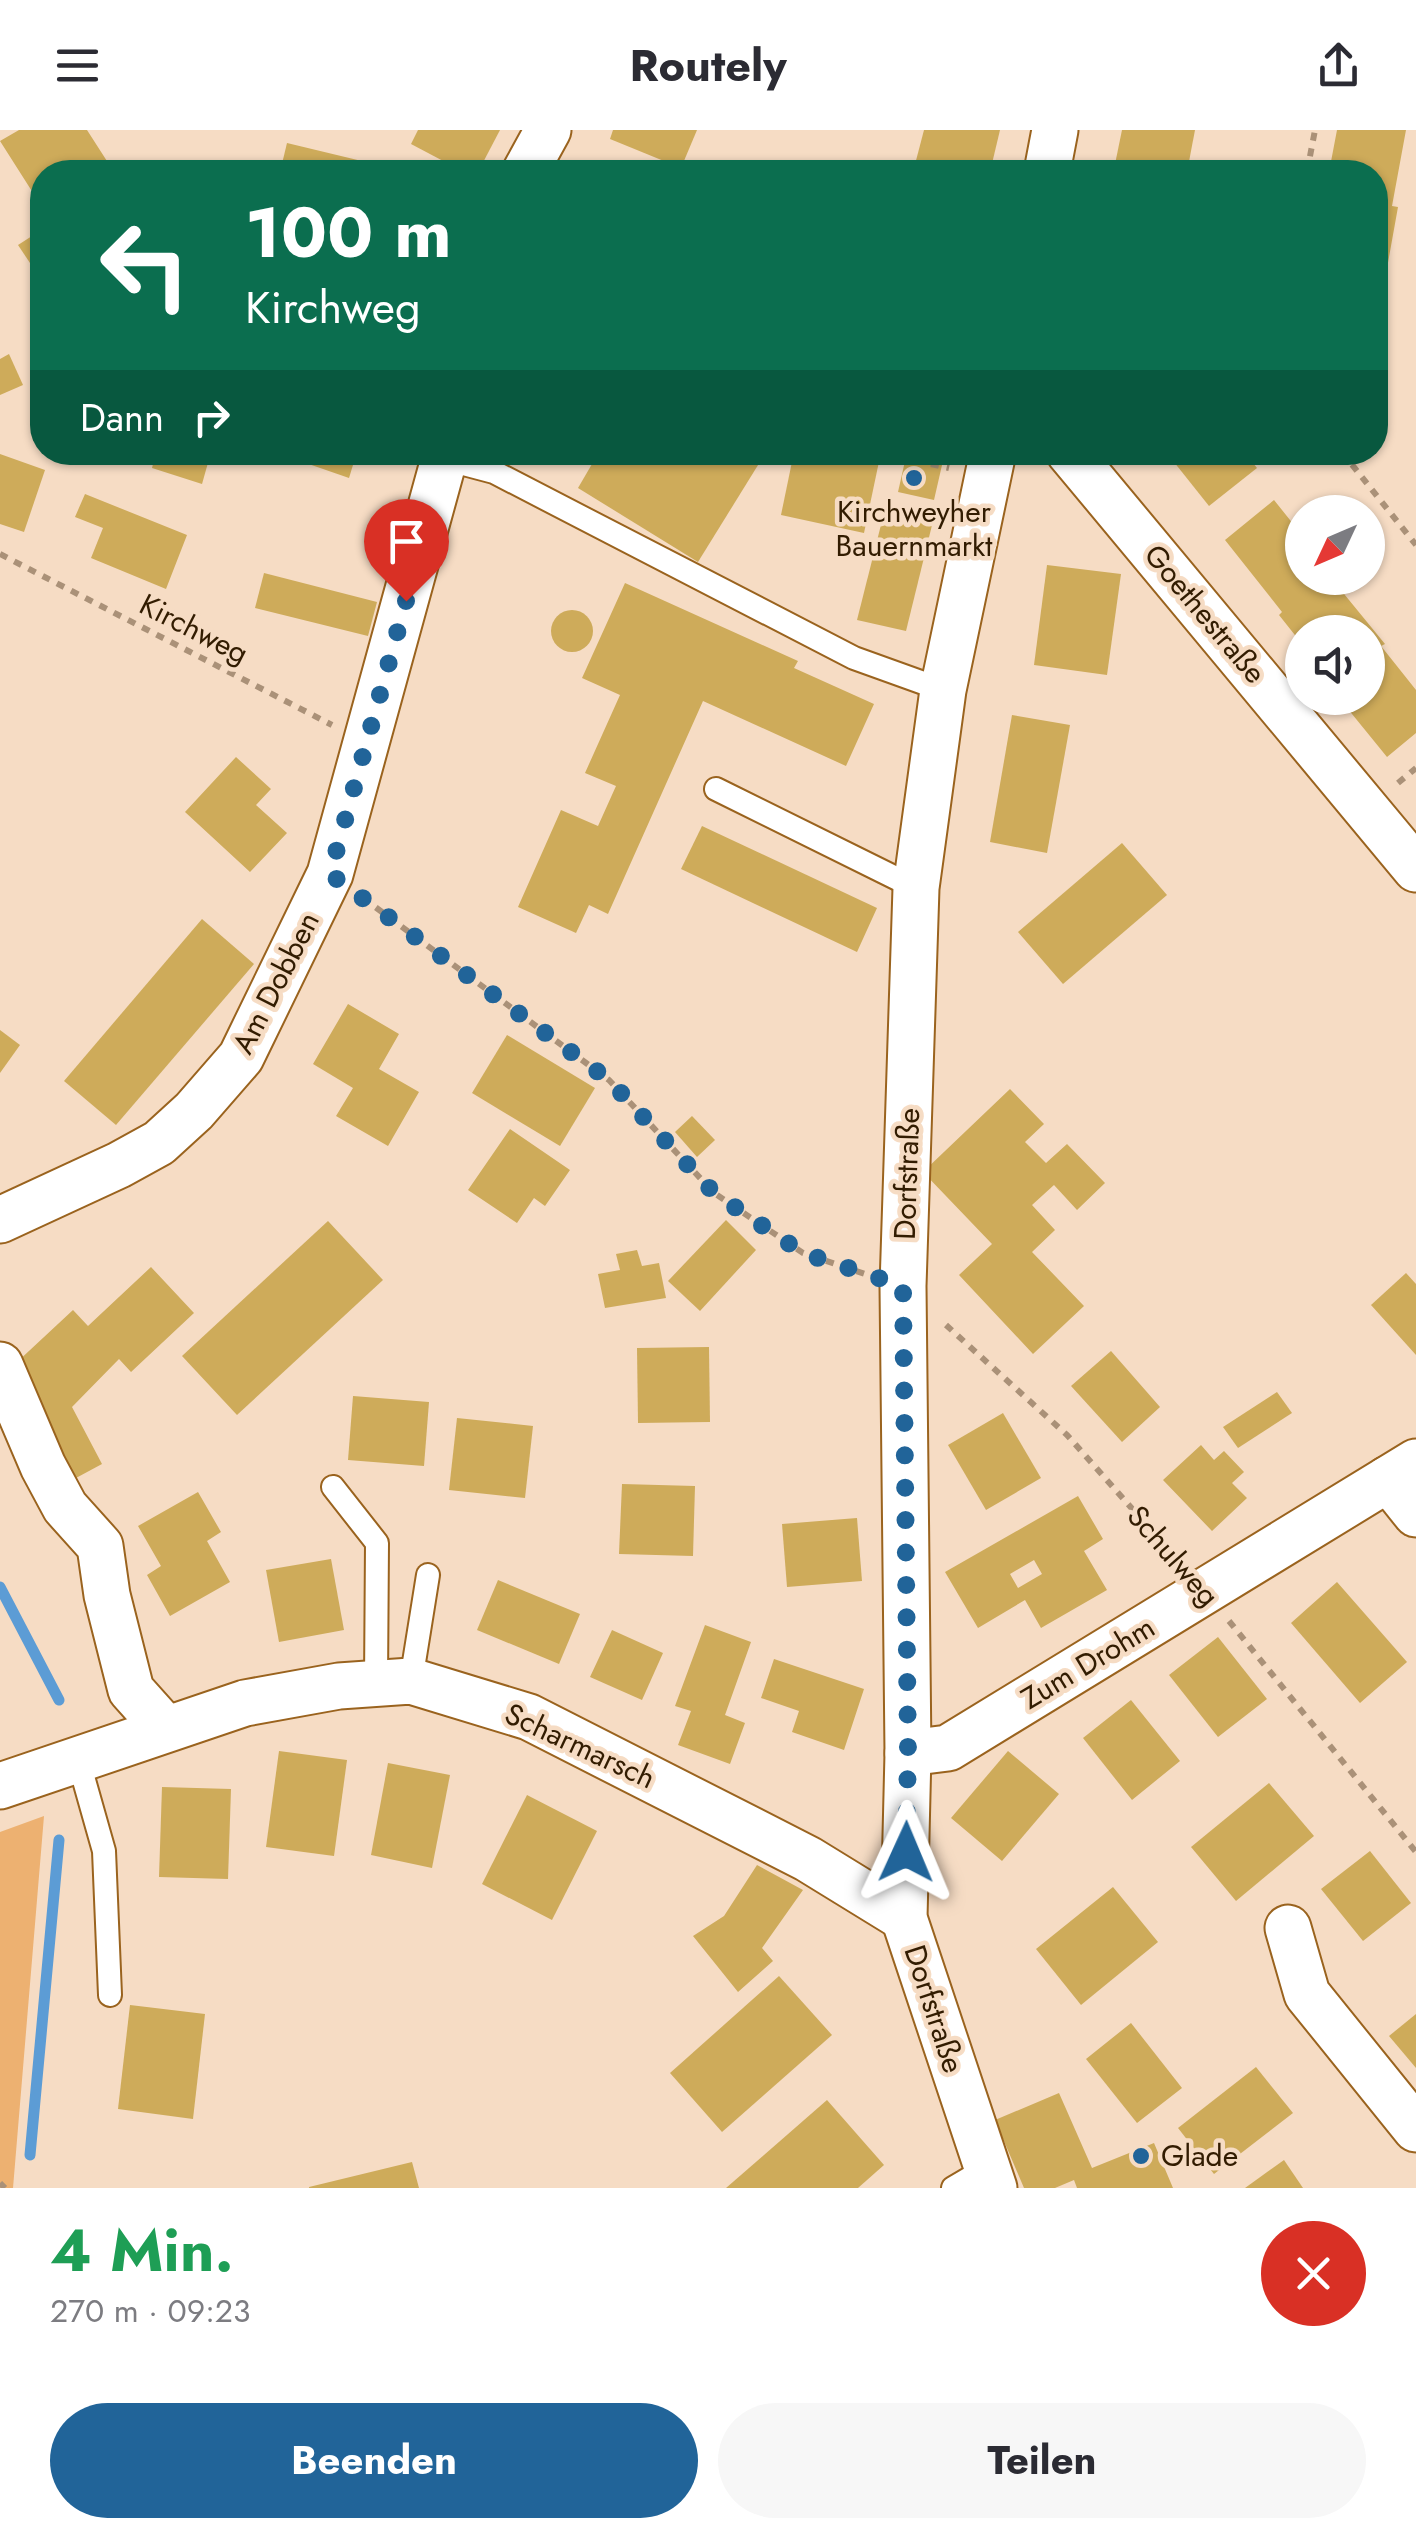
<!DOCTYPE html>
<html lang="de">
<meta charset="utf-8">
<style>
:root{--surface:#fff;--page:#f7f7f7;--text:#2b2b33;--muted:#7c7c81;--accent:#216499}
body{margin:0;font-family:Jost,sans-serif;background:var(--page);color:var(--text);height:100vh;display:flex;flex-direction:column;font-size:38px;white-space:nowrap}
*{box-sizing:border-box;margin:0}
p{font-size:32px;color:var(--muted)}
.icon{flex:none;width:55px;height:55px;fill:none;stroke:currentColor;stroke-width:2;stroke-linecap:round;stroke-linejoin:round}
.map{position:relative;height:2058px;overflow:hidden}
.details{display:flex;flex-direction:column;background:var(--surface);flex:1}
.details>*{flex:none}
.guide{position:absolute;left:30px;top:30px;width:1358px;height:305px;border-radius:40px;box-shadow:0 2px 8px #0004;background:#0b6e4f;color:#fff;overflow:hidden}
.needle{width:65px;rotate:226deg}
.tools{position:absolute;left:1285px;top:365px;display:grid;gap:20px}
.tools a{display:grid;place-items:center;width:100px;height:100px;border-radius:50%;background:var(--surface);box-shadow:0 2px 8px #0004;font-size:50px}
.pin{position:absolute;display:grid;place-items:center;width:85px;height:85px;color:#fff;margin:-102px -42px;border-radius:50% 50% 50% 0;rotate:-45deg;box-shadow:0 0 10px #0007}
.pin .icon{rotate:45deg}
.me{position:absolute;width:110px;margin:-55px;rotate:1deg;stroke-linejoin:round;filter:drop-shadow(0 0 8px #0008)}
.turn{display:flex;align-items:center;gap:35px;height:210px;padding:0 50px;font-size:45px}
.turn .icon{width:130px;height:130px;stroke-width:2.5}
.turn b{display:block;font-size:70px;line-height:85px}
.then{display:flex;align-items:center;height:95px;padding:0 50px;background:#0003;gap:20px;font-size:38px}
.round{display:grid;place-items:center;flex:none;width:105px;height:105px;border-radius:52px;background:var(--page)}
.head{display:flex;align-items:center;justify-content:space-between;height:170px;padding:0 50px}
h1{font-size:60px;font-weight:700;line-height:75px;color:#1e9e55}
.action{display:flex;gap:20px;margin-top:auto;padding:20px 50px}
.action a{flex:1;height:115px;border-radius:60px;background:var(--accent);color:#fff;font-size:40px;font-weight:700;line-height:115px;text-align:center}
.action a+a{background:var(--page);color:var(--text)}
header{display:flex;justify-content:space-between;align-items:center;height:130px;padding:0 50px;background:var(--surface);font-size:45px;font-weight:700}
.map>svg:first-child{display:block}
</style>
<header><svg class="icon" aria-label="menu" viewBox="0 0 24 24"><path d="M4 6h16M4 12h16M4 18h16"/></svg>Routely<svg class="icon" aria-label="share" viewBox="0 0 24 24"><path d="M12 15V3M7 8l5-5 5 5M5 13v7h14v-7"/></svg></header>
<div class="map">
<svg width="1416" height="2058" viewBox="0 0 1416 2058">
<rect width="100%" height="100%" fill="#f6dcc4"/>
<path fill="#edb171" d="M 44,1686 L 13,2058 L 0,2058 L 0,1702 Z"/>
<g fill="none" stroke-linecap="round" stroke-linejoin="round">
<g stroke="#5c9cd5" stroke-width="11">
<path d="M 0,1457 L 59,1570"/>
<path d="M 30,2025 L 59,1710"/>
</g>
</g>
<g fill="#ceab5a" fill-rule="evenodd">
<path d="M 19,0 L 87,0 L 114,42 L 42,42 L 42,77 L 0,11 Z"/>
<path d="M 418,0 L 500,0 L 478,42 L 464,42 L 411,14 Z"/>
<path d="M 613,0 L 697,0 L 681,38 L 610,9 Z"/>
<path d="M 924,0 L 1000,0 L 990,42 L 913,42 Z"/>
<path d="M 1122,0 L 1195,0 L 1187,42 L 1131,42 L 1114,39 Z"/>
<path d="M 1337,0 L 1406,0 L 1392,76 L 1398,77 L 1382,166 L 1387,167 L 1377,224 L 1375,42 L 1329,42 Z"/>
<path d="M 287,13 L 370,33 L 368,42 L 280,42 Z"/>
<path d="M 32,106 L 42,122 L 42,151 L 18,115 Z"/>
<path d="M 9,224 L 23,255 L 0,265 L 0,229 Z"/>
<path d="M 156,322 L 211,322 L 202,354 L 152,338 Z"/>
<path d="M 274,322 L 357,322 L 349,348 Z"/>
<path d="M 599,322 L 755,322 L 763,327 L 698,432 L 578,358 Z"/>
<path d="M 794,322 L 881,322 L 864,403 L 781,385 Z"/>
<path d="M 907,322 L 945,322 L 934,370 L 898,362 Z"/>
<path d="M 1166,322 L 1244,322 L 1257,338 L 1209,376 Z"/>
<path d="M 0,324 L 45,340 L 24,402 L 0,394 Z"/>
<path d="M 85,364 L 187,405 L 166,459 L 91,428 L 103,398 L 75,387 Z"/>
<path d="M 1274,370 L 1302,405 L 1302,448 L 1331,448 L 1385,514 L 1381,516 L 1416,560 L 1416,603 L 1387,627 L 1339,568 L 1368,568 L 1368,502 L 1302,502 L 1302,514 L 1279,485 L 1282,482 L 1225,410 Z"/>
<path d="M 885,379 L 933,391 L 906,501 L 857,490 Z"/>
<path d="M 1047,435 L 1121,444 L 1107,545 L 1034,535 Z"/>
<path d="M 264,443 L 377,472 L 368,506 L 255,478 Z"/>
<path d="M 625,453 L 798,531 L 794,538 L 874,574 L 846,636 L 703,571 L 608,784 L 589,775 L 576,803 L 518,777 L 561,680 L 598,696 L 616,656 L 585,643 L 620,565 L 582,548 Z"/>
<circle cx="572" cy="501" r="21"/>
<path d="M 1012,585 L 1070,595 L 1047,723 L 990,712 Z"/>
<path d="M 236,627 L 271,659 L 256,675 L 287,703 L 250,742 L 185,682 Z"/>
<path d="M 702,696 L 877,778 L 857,822 L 681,739 Z"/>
<path d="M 1122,713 L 1167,765 L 1063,854 L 1018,802 Z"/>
<path d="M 202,789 L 254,834 L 116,995 L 64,951 Z"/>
<path d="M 348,874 L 399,904 L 379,939 L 419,962 L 388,1016 L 336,986 L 353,958 L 313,934 Z"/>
<path d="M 0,900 L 20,915 L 0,943 Z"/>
<path d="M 507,905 L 595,958 L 560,1016 L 472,963 Z"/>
<path d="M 1010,959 L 1044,994 L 1025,1012 L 1046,1033 L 1067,1014 L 1105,1053 L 1077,1080 L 1054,1055 L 1032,1075 L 1055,1100 L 1032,1122 L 1084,1176 L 1033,1224 L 959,1145 L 992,1114 L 923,1042 Z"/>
<path d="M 692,986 L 715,1010 L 697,1027 L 675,1002 Z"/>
<path d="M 510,999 L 570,1040 L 545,1076 L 534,1068 L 517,1093 L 468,1060 Z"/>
<path d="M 726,1090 L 756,1120 L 700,1181 L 668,1151 Z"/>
<path d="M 328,1091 L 383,1150 L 237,1285 L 182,1226 Z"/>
<path d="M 637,1120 L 642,1136 L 659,1133 L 666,1168 L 605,1178 L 598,1144 L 620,1140 L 616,1124 Z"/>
<path d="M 151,1137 L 194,1183 L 131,1242 L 119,1229 L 72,1277 L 102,1334 L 76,1348 L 15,1234 L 73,1180 L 88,1196 Z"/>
<path d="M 1406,1143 L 1416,1154 L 1416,1225 L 1371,1175 Z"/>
<path d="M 709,1217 L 710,1292 L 638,1293 L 637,1218 Z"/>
<path d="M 1111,1221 L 1160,1277 L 1122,1312 L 1071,1256 Z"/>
<path d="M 1277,1262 L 1292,1283 L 1238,1318 L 1223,1297 Z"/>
<path d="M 353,1266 L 429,1272 L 424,1336 L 348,1330 Z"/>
<path d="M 1003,1283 L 1041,1348 L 986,1380 L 948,1315 Z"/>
<path d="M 457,1288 L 533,1296 L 525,1368 L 449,1360 Z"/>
<path d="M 1201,1315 L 1214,1330 L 1224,1321 L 1244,1342 L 1232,1353 L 1247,1368 L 1212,1401 L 1163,1350 Z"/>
<path d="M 622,1354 L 695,1356 L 693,1426 L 619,1424 Z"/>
<path d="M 198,1362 L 221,1402 L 207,1411 L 230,1452 L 170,1486 L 147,1445 L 161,1436 L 138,1396 Z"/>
<path d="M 1078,1366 L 1103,1409 L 1084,1421 L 1107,1460 L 1041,1498 L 1025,1470 L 978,1498 L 945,1442 ZM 1034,1430 L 1042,1444 L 1018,1458 L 1010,1444 Z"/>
<path d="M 857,1388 L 862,1451 L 787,1457 L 782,1394 Z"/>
<path d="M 331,1429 L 344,1500 L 279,1512 L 266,1440 Z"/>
<path d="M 498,1450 L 580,1484 L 559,1534 L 477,1500 Z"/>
<path d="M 1337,1452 L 1407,1532 L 1360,1573 L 1291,1493 Z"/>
<path d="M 705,1495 L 751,1512 L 725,1585 L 745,1593 L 730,1634 L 678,1615 L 691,1581 L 675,1576 Z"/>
<path d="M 612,1500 L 663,1523 L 642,1570 L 590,1547 Z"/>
<path d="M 1218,1507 L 1267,1569 L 1218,1607 L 1169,1545 Z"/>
<path d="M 774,1529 L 864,1559 L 844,1620 L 792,1602 L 799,1581 L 761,1568 Z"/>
<path d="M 1131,1570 L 1180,1631 L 1132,1670 L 1083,1608 Z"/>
<path d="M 279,1621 L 347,1630 L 334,1726 L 266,1717 Z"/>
<path d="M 1008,1621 L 1059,1664 L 1002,1731 L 951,1688 Z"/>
<path d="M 388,1633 L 450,1645 L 432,1738 L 371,1725 Z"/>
<path d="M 1269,1653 L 1314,1706 L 1236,1771 L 1191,1717 Z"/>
<path d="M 162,1657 L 231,1659 L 228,1749 L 159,1747 Z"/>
<path d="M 527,1665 L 597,1701 L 552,1790 L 482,1754 Z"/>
<path d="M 1370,1721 L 1411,1773 L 1363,1811 L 1321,1759 Z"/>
<path d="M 757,1735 L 803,1760 L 762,1818 L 773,1831 L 738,1862 L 693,1806 L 724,1786 Z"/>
<path d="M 1113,1757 L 1158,1812 L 1081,1875 L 1036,1819 Z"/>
<path d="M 779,1846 L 832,1905 L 722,2002 L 670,1943 Z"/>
<path d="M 130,1875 L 205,1884 L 193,1989 L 118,1979 Z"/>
<path d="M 1416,1884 L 1416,1938 L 1389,1906 Z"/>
<path d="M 1131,1893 L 1182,1958 L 1137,1993 L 1086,1929 Z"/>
<path d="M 1256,1937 L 1293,1983 L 1214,2044 L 1178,1998 Z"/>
<path d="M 1059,1963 L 1092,2038 L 1154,2013 L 1173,2058 L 1077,2058 L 1074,2050 L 1055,2058 L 1024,2058 L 995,1990 Z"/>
<path d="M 827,1970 L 884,2035 L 858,2058 L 726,2058 Z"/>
<path d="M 1284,2030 L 1303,2058 L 1245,2058 Z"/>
<path d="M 412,2032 L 419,2058 L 309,2058 L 309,2057 Z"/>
</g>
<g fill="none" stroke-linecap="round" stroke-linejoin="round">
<defs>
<g id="lane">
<path d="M 445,329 L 494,342 L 854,528 L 943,560"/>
<path d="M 716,659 L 916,758"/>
<path d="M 333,1357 L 377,1413 L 376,1552"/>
<path d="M 411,1551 L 428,1445"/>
<path d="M 78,1629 L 104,1721 L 110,1865"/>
<path d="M 953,2058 L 987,2038"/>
</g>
<g id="street">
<path d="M 525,42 L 548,0"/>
<path d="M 1047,42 L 1055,0"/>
<path d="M 993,322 L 943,560 L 916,758 L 903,1156 L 908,1623 L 904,1788 L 994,2058"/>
<path d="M 1069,322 L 1416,739"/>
<path d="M 0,1090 L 119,1035 L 159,1013 L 194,981 L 241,927 L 330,744 L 446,322"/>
<path d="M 0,1235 L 43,1336 L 65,1377 L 100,1416 L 107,1465 L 131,1560 L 165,1598"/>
<path d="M 1388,1349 L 1416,1384"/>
<path d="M 908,1623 L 948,1618 L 1416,1332"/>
<path d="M 0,1656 L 245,1573 L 339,1556 L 411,1551 L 529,1587 L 808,1729 L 904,1788"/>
<path d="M 1288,1798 L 1307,1864 L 1416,1999"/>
</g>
</defs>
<use href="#lane" stroke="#9a631e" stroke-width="26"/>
<use href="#street" stroke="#9a631e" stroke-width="49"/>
<g stroke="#aa9178" stroke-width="6" stroke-dasharray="8 8" stroke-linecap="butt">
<path d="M 1307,42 L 1315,0"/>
<path d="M 1342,322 L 1416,415"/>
<path d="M 931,334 L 949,338"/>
<path d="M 0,424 L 332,595"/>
<path d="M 1398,653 L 1416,638"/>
<path d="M 363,768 L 609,950 L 714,1063 L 803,1123 L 865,1144"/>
<path d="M 946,1195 L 1067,1305 L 1179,1432"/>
<path d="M 1229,1491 L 1416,1722"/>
<path d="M 0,2053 L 5,2058"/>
</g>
<use href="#lane" stroke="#fff" stroke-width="22"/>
<use href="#street" stroke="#fff" stroke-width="45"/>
</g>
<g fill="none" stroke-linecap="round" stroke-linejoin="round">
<path stroke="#216499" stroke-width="18" stroke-dasharray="0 32.4" d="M 406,471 L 330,744 L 609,950 L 714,1063 L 803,1123 L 903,1156 L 908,1623 L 906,1722"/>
</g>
<g fill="#216499" stroke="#f6dcc4" stroke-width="4">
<circle cx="914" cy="348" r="10"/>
<circle cx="1141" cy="2026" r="10"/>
</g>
<g text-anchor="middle" stroke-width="9" stroke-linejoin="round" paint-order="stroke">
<g font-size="30" fill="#321c01" stroke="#f6dcc4">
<text x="914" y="392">Kirchweyher<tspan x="914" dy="34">Bauernmarkt</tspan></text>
<text x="1161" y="2036" text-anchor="start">Glade</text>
</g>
<g font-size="30" fill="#321c01" stroke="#f6dcc4">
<text transform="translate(1205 484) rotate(50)" y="10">Goethestraße</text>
<text transform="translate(194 499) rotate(27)" y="10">Kirchweg</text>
<text transform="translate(276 853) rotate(-63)" y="10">Am Dobben</text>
<text transform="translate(907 1044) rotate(-88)" y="10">Dorfstraße</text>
<text transform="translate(1173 1426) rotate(49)" y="10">Schulweg</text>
<text transform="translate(1088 1533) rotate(-31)" y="10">Zum Drohm</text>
<text transform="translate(580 1616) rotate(25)" y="10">Scharmarsch</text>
<text transform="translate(934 1879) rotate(72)" y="10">Dorfstraße</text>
</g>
</g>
</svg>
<div class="tools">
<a><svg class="needle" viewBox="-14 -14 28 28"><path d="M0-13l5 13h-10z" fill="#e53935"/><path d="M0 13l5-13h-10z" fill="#7c7c81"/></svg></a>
<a><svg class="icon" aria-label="sound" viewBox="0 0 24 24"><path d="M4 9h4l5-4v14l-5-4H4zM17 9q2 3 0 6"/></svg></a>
</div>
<div class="pin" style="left:406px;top:471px;background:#d93025"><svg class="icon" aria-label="arrive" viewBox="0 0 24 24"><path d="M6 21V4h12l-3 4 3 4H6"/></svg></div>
<svg class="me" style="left:906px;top:1722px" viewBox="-20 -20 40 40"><path d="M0-17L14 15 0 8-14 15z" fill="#216499" stroke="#fff" stroke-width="4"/></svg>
<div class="guide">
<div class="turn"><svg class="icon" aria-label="left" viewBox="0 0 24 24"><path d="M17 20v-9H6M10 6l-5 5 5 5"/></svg><div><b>100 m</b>Kirchweg</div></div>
<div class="then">Dann<svg class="icon" aria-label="right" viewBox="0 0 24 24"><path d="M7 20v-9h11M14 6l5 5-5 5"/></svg></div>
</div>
</div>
<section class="details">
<div class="head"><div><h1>4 Min.</h1><p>270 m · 09:23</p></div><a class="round" style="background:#d93025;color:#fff"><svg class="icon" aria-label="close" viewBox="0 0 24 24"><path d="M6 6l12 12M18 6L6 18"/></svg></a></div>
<div class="action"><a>Beenden</a><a>Teilen</a></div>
</section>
